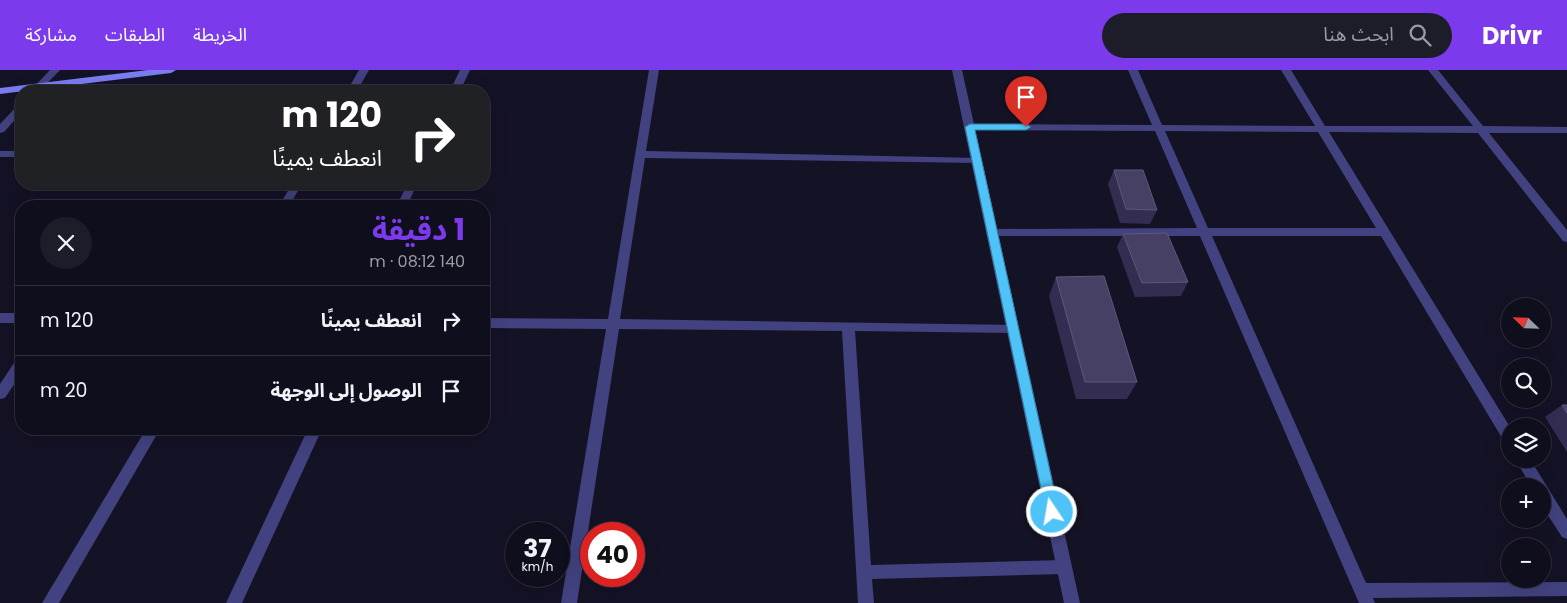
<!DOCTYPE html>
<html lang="ar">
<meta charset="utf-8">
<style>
:root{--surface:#0f0e1c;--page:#1d1c29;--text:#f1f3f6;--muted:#9b9ca3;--line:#2f2e3b;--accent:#7c3aed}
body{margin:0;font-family:Poppins,"Noto Sans Arabic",sans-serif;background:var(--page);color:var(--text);direction:rtl;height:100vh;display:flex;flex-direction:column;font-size:19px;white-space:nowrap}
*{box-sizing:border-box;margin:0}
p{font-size:16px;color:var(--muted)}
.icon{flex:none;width:28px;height:28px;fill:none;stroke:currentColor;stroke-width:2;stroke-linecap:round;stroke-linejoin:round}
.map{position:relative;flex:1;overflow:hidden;direction:ltr}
.sheet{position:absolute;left:15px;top:130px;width:475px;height:235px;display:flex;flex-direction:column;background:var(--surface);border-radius:20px;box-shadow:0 5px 20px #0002,0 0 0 1px var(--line);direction:rtl}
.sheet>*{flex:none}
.top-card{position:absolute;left:15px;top:15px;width:475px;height:105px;border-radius:20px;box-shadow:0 5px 20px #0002,0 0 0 1px var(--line);direction:rtl;background:#202124;color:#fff;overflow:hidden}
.needle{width:32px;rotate:293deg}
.tools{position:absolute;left:1501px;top:228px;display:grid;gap:10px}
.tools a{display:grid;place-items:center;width:50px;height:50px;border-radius:50%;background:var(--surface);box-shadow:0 5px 20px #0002,0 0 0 1px var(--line);font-size:25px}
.speed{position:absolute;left:505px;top:452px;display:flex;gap:10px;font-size:25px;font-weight:700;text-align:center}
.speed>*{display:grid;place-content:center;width:65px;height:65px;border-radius:50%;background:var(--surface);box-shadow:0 5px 20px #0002,0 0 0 1px var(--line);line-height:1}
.speed small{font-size:12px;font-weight:400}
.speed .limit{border:8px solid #d22;background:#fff;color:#111}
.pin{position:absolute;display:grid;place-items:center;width:42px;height:42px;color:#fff;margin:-51px -21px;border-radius:50% 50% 50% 0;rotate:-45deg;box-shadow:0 0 5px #0007}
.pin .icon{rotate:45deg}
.me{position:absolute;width:55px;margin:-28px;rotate:348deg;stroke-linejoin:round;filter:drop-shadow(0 0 4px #0008)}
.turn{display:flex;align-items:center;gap:18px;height:105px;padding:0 25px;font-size:22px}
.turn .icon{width:65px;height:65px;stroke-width:2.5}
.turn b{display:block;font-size:35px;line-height:42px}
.round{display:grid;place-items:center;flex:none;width:52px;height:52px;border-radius:26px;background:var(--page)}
.headline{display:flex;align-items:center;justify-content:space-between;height:85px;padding:0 25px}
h1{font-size:30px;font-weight:700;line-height:38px;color:var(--accent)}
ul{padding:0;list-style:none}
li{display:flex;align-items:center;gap:15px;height:70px;padding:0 25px;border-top:1px solid var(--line)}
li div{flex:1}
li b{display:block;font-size:19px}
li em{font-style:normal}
header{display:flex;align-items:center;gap:30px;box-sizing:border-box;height:70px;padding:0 25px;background:var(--accent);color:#fff}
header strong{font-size:24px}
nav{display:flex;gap:28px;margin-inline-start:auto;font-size:18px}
.search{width:350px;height:45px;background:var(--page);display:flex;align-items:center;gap:12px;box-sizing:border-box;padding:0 18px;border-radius:28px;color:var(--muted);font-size:19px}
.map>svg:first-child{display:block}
</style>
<header>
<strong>Drivr</strong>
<div class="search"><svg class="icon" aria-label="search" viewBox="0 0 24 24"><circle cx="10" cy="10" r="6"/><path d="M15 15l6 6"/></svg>ابحث هنا</div>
<nav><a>الخريطة</a><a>الطبقات</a><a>مشاركة</a></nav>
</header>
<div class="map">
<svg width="1567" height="533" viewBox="0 0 1567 533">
<rect width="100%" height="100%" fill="#141225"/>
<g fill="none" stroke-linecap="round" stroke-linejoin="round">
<g fill="#424280" fill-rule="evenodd">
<path d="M 50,0 L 60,0 L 40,21 L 30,21 Z"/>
<path d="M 359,0 L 369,0 L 357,21 L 347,21 Z"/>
<path d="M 460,0 L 470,0 L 460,21 L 450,21 Z"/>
<path d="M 649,0 L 659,0 L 646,81 L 981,88 L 982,90 L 977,93 L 645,88 L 620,249 L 1017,255 L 1019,258 L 1017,261 L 1013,263 L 855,261 L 871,495 L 1064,490 L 1069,492 L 1072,497 L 1069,502 L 1064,504 L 872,509 L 874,533 L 858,533 L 842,261 L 619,259 L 577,533 L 561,533 L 606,259 L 484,258 L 484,248 L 608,249 Z"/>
<path d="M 1128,0 L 1138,0 L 1162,55 L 1315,56 L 1281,0 L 1291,0 L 1325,56 L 1473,56 L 1428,0 L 1438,0 L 1483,56 L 1567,57 L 1567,63 L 1489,63 L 1567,160 L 1567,172 L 1563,171 L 1478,63 L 1329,62 L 1510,357 L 1510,375 L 1505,373 L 1381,166 L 1212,166 L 1366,513 L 1567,512 L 1567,526 L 1373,528 L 1375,533 L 1359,533 L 1200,166 L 988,166 L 986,163 L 988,160 L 992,159 L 1197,158 L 1155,61 L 970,60 L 965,57 L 970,54 L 1152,55 ZM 1165,61 L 1318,62 L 1376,158 L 1208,158 Z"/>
<path d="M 21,34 L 21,43 L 4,62 L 0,63 L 0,54 L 18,35 Z"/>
<rect x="0" y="81" width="21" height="6"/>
<path d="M 292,114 L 302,114 L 289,136 L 279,136 Z"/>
<path d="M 407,114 L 417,114 L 407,136 L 397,136 Z"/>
<rect x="0" y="243" width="21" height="10"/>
<path d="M 21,289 L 21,304 L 5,328 L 0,329 L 0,314 L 16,290 Z"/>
<path d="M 146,359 L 160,359 L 59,533 L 42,533 Z"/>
<path d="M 308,359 L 322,359 L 242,533 L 226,533 Z"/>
<path d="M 1515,389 L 1530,389 L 1567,449 L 1567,469 L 1562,467 L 1542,436 L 1542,416 L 1531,416 Z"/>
</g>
<path fill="#424280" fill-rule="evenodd" d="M 952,0 L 962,0 L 1080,533 L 1064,533 Z"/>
<path fill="#7b7cf2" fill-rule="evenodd" d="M 148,0 L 176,0 L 171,3 L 0,24 L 0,18 Z"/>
</g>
<g fill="#332d52">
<path d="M 1114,100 L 1157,140 L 1150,154 L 1120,153 L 1108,114 Z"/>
<path d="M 1123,164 L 1188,212 L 1181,226 L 1135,227 L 1117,177 Z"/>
<path d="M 1056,207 L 1137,312 L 1127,329 L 1076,329 L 1049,226 Z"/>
<path d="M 1562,335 L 1567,335 L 1567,382 L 1545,347 Z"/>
</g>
<path fill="#1f1a38" d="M 484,145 L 491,164 L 484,194 Z"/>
<g fill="#454064" stroke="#5d587c">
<path d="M 1114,100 L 1143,100 L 1157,140 L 1126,139 Z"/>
<path d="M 1167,163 L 1188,212 L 1142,213 L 1123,164 Z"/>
<path d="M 1104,206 L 1137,312 L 1085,312 L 1056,207 Z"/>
<path d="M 1562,335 L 1567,335 L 1567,343 Z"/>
</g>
<path fill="#4fc3f7" stroke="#337fa1" d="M 970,54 L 1026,54 L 1031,57 L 1026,60 L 975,60 L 1059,442 L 1057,447 L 1052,448 L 1048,447 L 1046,442 L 965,57 Z"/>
</svg>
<div class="tools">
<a><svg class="needle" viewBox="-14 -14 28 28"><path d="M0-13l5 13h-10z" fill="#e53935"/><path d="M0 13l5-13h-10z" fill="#9b9ca3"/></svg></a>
<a><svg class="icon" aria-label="search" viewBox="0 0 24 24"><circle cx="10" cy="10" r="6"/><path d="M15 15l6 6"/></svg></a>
<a><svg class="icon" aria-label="layers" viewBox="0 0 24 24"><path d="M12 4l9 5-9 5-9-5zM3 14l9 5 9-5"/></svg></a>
<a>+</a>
<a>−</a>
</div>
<div class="speed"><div>37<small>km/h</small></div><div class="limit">40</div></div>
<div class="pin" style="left:1026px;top:57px;background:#d93025"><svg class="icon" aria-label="arrive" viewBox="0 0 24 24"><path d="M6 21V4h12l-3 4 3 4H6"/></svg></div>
<svg class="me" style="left:1052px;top:442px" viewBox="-20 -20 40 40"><circle r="17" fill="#4fc3f7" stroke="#fff" stroke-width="3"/><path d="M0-11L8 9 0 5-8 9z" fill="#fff"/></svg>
<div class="top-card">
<div class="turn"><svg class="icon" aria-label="right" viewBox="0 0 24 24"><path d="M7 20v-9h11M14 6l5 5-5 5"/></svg><div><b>120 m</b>انعطف يمينًا</div></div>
</div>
<section class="sheet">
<div class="headline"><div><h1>1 دقيقة</h1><p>140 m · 08:12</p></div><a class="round"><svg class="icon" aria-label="close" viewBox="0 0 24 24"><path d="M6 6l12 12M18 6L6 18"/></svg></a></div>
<ul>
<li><svg class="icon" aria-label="right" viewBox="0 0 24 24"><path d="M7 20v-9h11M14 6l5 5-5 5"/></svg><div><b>انعطف يمينًا</b></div><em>120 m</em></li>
<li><svg class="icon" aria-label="arrive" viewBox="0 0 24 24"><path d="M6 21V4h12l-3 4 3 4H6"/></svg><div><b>الوصول إلى الوجهة</b></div><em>20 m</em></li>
</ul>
</section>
</div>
